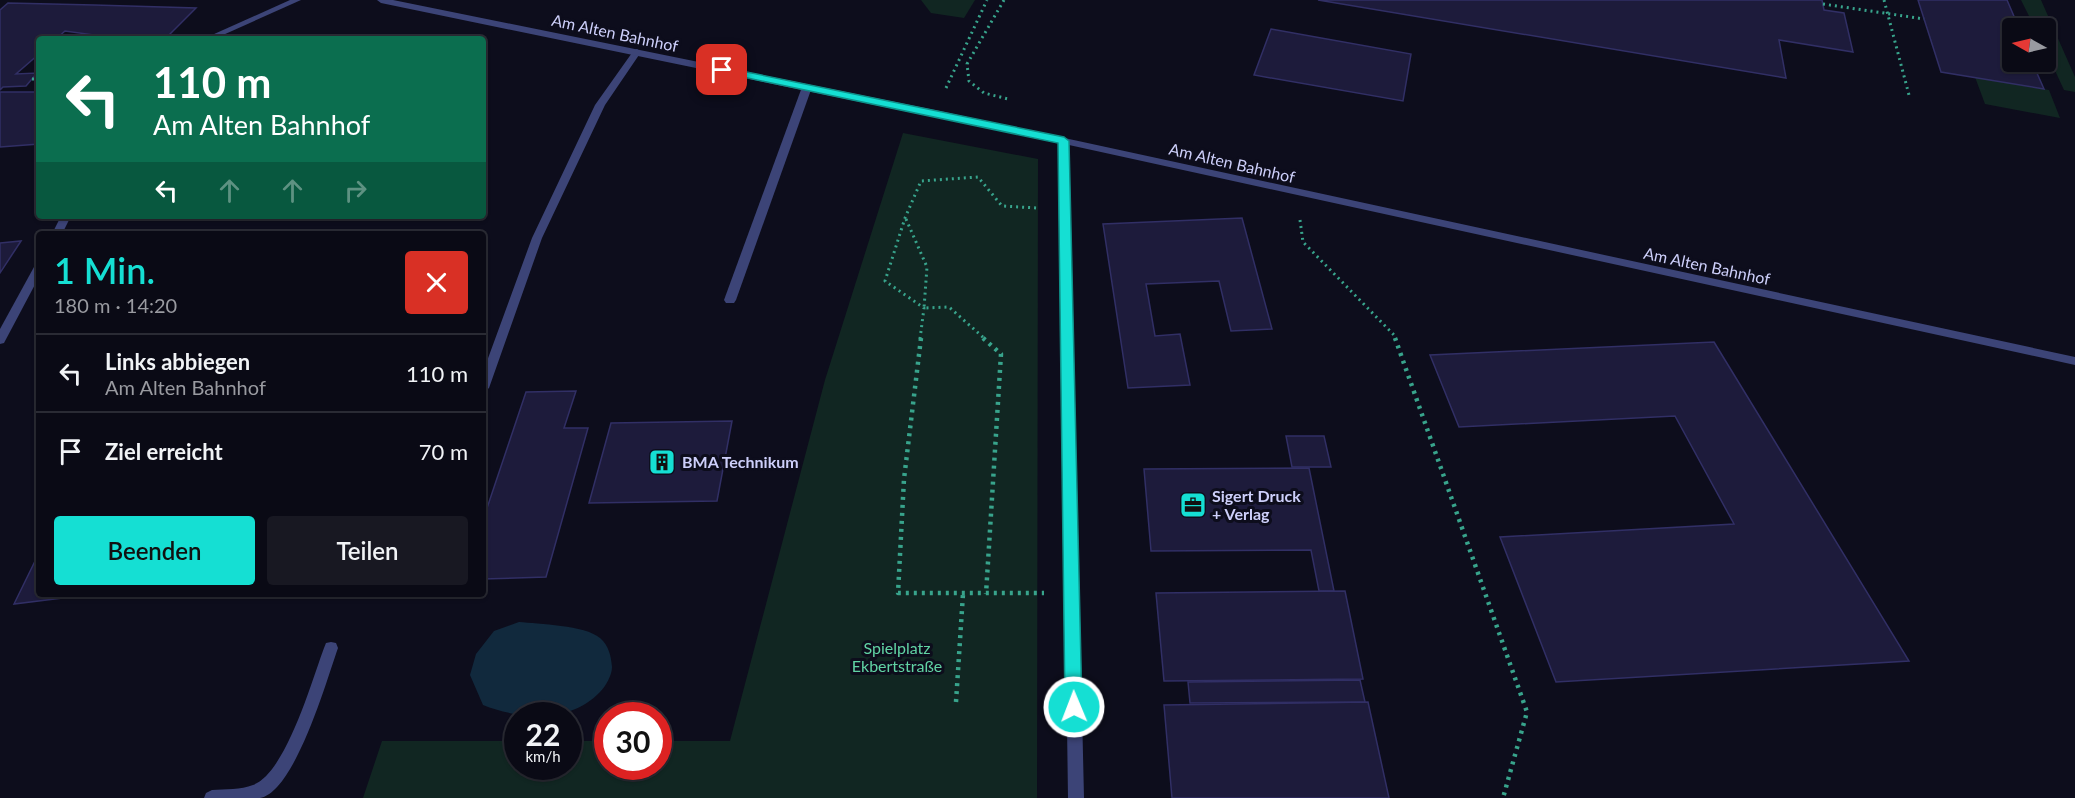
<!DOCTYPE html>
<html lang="de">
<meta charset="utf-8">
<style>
:root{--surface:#0a0a15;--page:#181822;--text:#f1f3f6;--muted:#999aa0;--line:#2a2b34;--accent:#15dfd3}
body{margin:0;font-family:Lato,sans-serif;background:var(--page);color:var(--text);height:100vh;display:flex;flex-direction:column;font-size:22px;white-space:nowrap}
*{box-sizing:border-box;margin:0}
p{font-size:20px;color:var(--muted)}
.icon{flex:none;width:33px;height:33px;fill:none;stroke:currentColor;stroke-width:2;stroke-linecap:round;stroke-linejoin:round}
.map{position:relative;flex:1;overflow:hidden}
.drawer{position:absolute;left:36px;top:231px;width:450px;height:366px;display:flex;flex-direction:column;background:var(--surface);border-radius:6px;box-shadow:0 2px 4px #0004,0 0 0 2px var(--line)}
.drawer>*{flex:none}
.hud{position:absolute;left:36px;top:36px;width:450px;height:183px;border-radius:6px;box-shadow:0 2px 4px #0004,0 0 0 2px var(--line);background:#0b6e4f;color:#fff;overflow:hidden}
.needle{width:39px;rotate:278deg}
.controls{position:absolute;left:2002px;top:18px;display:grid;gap:12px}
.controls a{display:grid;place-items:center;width:54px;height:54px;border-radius:6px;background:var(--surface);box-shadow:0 2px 4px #0004,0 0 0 2px var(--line);font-size:30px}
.speed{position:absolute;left:504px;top:702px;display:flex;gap:12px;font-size:30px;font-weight:700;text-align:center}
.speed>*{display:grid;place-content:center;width:78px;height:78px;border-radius:50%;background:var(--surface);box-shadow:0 2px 4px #0004,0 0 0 2px var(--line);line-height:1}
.speed small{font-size:15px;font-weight:400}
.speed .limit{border:9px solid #d22;background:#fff;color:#111}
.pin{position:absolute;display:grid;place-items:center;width:51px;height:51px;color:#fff;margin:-26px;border-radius:12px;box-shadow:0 3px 9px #0006}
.me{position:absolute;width:66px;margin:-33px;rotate:359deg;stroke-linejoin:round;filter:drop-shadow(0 0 4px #0008)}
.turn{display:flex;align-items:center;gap:21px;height:126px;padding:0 18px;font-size:27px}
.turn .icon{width:78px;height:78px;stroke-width:2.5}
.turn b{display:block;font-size:42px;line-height:51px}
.lanes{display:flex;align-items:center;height:57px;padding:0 18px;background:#0003;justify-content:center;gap:30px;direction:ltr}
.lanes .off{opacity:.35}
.round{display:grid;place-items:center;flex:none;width:63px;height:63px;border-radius:6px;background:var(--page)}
.overview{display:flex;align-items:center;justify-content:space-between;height:102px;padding:0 18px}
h1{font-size:36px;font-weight:600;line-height:45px;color:var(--accent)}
.button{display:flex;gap:12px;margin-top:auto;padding:12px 18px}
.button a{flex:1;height:69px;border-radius:6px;background:var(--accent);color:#111;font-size:24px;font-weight:600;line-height:69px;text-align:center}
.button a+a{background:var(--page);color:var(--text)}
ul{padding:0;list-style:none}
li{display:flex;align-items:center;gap:18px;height:78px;padding:0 18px;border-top:2px solid var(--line)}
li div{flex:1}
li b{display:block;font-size:22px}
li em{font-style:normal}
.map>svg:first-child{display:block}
</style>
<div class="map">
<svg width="2075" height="798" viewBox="0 0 2075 798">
<rect width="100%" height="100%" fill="#0d0d1c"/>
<g fill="#112622">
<path d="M 921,0 L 975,0 L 964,18 L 931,13 Z"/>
<path d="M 2021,0 L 2041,0 L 2075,77 L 2075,92 L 2064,90 L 2046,51 L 2046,28 L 2035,28 Z"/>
<path d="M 1975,77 L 2049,90 L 2060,118 L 1985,104 Z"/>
<path d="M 903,133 L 1038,159 L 1037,798 L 363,798 L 382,741 L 517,741 L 518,766 L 568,766 L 569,741 L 607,741 L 608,766 L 658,766 L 659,741 L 730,741 L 825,380 Z"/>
</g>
<path fill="#11293d" d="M 519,622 C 538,624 585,625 600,638 C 609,646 611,656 612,667 C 612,675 606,686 600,692 C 571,723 520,720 483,705 L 470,675 L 476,654 L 494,631 Z"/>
<g fill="#1d1b3b" stroke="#312f65" stroke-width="1.5">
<path d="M 1318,0 L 1822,0 L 1824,10 L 1844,13 L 1853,52 L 1779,40 L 1786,78 Z"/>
<path d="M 1918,0 L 2007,0 L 2019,28 L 2013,28 L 2013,62 L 2032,62 L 2044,89 L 1941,72 Z"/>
<path d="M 8,3 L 94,5 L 196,8 L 165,39 L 89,39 L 94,35 L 65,31 L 56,39 L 39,39 L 39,54 L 16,74 L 37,73 L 26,86 L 3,87 L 0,90 L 0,10 Z"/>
<path d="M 1271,29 L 1411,54 L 1403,101 L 1254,75 Z"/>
<path d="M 0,92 L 39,92 L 39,144 L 0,147 Z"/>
<path d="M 1242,218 L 1272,329 L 1231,331 L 1219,281 L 1146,284 L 1155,336 L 1180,334 L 1190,385 L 1128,388 L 1103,224 Z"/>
<path d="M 21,241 L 0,273 L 0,243 Z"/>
<path d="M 1714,342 L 1909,661 L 1556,682 L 1500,537 L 1734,524 L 1675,416 L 1459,427 L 1430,355 Z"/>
<path d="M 576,391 L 564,428 L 588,428 L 546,577 L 483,579 L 483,520 L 526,392 Z"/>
<path d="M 732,421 L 717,501 L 589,503 L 611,423 Z"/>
<path d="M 1286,436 L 1324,436 L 1331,467 L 1292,467 Z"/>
<path d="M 1309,468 L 1334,591 L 1319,591 L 1311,550 L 1151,551 L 1144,469 Z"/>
<path d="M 39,553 L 39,594 L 95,594 L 14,604 Z"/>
<path d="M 1345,591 L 1363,679 L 1164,681 L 1156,593 Z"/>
<path d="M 1360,680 L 1365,702 L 1190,703 L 1188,682 Z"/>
<path d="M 1368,702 L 1389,798 L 1172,798 L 1164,705 Z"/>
</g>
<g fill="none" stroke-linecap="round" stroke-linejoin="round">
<g stroke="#38a48c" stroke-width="3" stroke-dasharray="2 4" stroke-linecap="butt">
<path d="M 1004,0 L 967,64 L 969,81 L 984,93 L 1008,99"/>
<path d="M 1884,0 L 1909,95"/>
<path d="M 1823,4 L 1924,19"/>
<path d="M 32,79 L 39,79"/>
<path d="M 946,88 L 987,0"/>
<path d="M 906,219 L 927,267 L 924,308 L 949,307 L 985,339"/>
<path d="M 1300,220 L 1303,242 L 1394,335 L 1396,339"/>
<path d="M 920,339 L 924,308 L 885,281 L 905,218 L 921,181 L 978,177 L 1002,206 L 1037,208"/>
</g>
<g stroke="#38a48c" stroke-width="4.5" stroke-dasharray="3 5" stroke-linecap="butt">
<path d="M 921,338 L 904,479 L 898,593 L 1044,593"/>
<path d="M 983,338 L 1001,354 L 986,594"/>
<path d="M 1395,338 L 1527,712 L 1503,798"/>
<path d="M 956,702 L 963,594"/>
</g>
<g fill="#3c4477" fill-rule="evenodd">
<path d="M 290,0 L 301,0 L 214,39 L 203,39 Z"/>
<path d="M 637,49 L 641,52 L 605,105 L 542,238 L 489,388 L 483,393 L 483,372 L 532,238 L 595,105 L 634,50 Z"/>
<path d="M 807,84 L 812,87 L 736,300 L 734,303 L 726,303 L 724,300 L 802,87 Z"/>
<path d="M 61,216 L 71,216 L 62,234 L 52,234 Z"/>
<path d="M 39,263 L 39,277 L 4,343 L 0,344 L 0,329 L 34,267 Z"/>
<path d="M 331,642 L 336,643 L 338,648 C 327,679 295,792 260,798 C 243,798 222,798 204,798 L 206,793 L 212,790 C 225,789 241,790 253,785 C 286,773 312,680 324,648 L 326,643 Z"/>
</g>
<path fill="#3c4477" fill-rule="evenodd" d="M 377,0 L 393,0 L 940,111 L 2075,357 L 2075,365 L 1069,145 L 1084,798 L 1068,798 L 1059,143 L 381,3 Z"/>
</g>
<path fill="#15dfd3" stroke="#0e9189" stroke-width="1.5" d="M 722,67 L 1064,137 L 1069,141 L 1082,707 L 1080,713 L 1074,715 L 1068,713 L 1065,707 L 1058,143 L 719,72 L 719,68 Z"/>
<defs>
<symbol id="building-square" viewBox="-11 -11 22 22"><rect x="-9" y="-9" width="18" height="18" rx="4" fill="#15dfd3" stroke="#0d0d1c"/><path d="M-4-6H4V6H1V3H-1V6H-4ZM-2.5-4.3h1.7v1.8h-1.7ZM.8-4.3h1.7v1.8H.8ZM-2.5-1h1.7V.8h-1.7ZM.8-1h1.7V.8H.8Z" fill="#111"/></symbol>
<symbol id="office-square" viewBox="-11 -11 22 22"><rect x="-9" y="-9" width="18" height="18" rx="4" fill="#15dfd3" stroke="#0d0d1c"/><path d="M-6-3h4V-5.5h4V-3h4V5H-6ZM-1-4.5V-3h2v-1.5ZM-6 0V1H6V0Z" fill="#111"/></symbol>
</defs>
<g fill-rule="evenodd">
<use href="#building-square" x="647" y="447" width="30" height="30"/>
<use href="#office-square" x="1178" y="490" width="30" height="30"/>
</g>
<g text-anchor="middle" stroke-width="6" stroke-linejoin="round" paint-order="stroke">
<g font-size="16" fill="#cdcffa" stroke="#0d0d1c">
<text transform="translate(615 33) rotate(12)" y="6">Am Alten Bahnhof</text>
<text transform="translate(1232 163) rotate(13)" y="6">Am Alten Bahnhof</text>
<text transform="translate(1707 266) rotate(12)" y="6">Am Alten Bahnhof</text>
</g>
<g font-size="16" font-weight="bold" fill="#cdcffa" stroke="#0d0d1c" text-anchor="start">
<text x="682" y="468">BMA Technikum</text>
<text x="1212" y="502">Sigert Druck<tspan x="1212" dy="18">+ Verlag</tspan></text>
</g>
<g font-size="16" fill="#61d3a4" stroke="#0d0d1c">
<text x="897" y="654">Spielplatz<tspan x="897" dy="18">Ekbertstraße</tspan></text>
</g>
</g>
</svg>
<div class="controls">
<a><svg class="needle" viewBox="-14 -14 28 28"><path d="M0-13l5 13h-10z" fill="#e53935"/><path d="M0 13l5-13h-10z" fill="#999aa0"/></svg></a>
</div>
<div class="speed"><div>22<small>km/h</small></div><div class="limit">30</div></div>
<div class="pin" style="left:722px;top:70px;background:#d93025"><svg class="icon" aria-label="arrive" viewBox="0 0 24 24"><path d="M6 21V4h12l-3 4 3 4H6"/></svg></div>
<svg class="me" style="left:1074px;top:707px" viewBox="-20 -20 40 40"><circle r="17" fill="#15dfd3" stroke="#fff" stroke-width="3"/><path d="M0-11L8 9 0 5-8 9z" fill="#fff"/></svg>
<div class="hud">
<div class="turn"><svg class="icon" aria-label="left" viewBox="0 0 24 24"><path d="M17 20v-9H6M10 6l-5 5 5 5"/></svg><div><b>110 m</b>Am Alten Bahnhof</div></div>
<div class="lanes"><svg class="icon" aria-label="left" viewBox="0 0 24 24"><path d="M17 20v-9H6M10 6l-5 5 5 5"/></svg><svg class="icon off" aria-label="ahead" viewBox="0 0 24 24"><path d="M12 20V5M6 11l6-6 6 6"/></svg><svg class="icon off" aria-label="ahead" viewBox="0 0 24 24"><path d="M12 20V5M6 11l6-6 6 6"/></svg><svg class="icon off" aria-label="right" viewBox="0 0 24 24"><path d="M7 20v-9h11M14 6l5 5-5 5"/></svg></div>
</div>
<section class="drawer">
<div class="overview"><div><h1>1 Min.</h1><p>180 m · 14:20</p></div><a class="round" style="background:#d93025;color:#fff"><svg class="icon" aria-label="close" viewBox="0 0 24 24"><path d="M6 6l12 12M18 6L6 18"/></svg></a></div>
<ul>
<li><svg class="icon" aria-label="left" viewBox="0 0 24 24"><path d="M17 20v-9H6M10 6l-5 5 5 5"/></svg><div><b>Links abbiegen</b><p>Am Alten Bahnhof</p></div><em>110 m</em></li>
<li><svg class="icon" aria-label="arrive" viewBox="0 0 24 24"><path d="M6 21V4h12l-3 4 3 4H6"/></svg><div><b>Ziel erreicht</b></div><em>70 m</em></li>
</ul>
<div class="button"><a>Beenden</a><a>Teilen</a></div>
</section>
</div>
